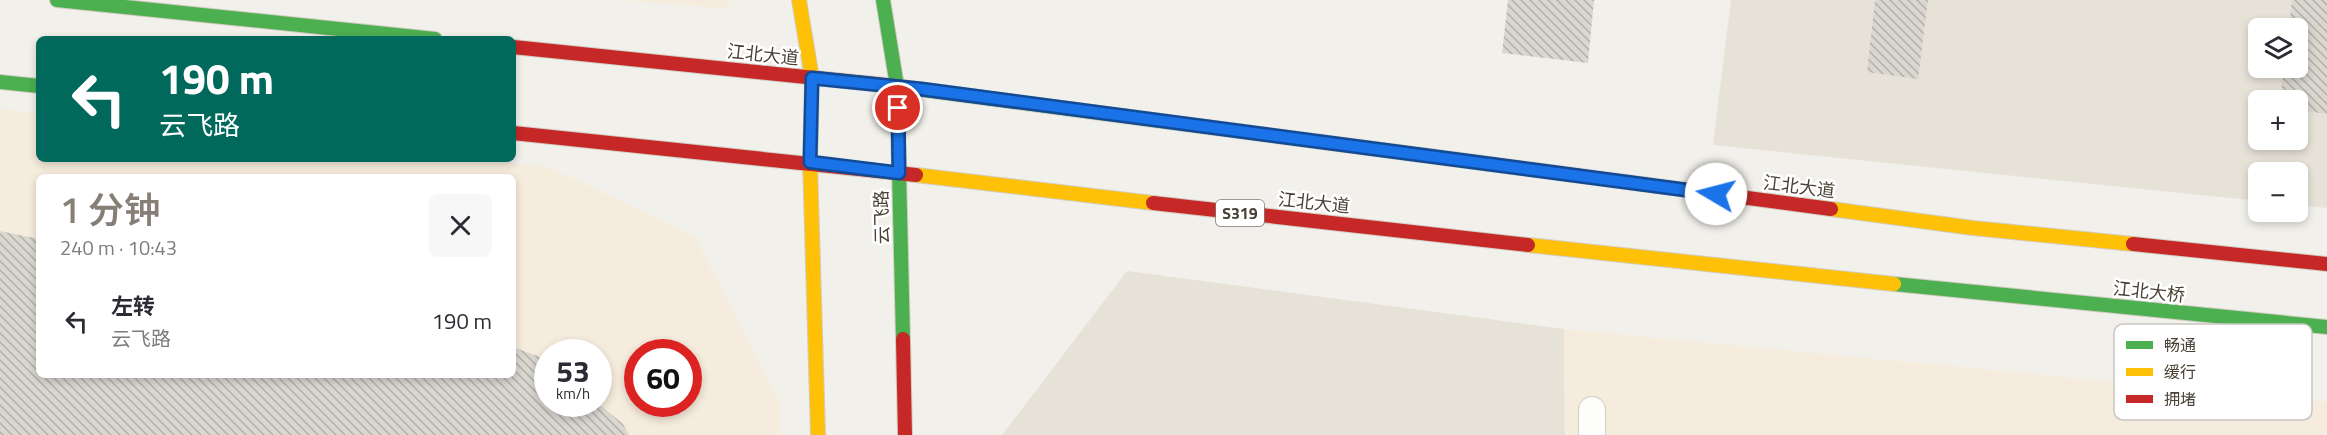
<!DOCTYPE html>
<html lang="zh">
<meta charset="utf-8">
<style>
:root{--surface:#fff;--page:#f7f7f7;--text:#2b2b33;--muted:#7c7c81;--accent:#857f75}
body{margin:0;font-family:"Titillium Web","Noto Sans SC",sans-serif;background:var(--page);color:var(--text);height:100vh;display:flex;flex-direction:column;font-size:22px;white-space:nowrap}
*{box-sizing:border-box;margin:0}
p{font-size:20px;color:var(--muted)}
.icon{flex:none;width:33px;height:33px;fill:none;stroke:currentColor;stroke-width:2;stroke-linecap:round;stroke-linejoin:round}
.map{position:relative;flex:1;overflow:hidden}
.side{position:absolute;left:36px;top:174px;width:480px;height:204px;display:flex;flex-direction:column;background:var(--surface);border-radius:9px;box-shadow:0 3px 9px #0003}
.side>*{flex:none}
.banner{position:absolute;left:36px;top:36px;width:480px;height:126px;border-radius:9px;box-shadow:0 3px 9px #0003;background:#00695c;color:#fff;overflow:hidden}
.controls{position:absolute;left:2248px;top:18px;display:grid;gap:12px}
.controls a{display:grid;place-items:center;width:60px;height:60px;border-radius:9px;background:var(--surface);box-shadow:0 3px 9px #0003;font-size:30px}
.speed{position:absolute;left:534px;top:339px;display:flex;gap:12px;font-size:30px;font-weight:700;text-align:center}
.speed>*{display:grid;place-content:center;width:78px;height:78px;border-radius:50%;background:var(--surface);box-shadow:0 3px 9px #0003;line-height:1}
.speed small{font-size:15px;font-weight:400}
.speed .limit{border:9px solid #d22;background:#fff;color:#111}
.pin{position:absolute;display:grid;place-items:center;width:51px;height:51px;color:#fff;margin:-26px;border:3px solid #fff;border-radius:50%;box-shadow:0 2px 6px #0007}
.me{position:absolute;width:66px;margin:-33px;rotate:278deg;stroke-linejoin:round;filter:drop-shadow(0 0 4px #0008)}
.turn{display:flex;align-items:center;gap:21px;height:126px;padding:0 24px;font-size:27px}
.turn .icon{width:78px;height:78px;stroke-width:2.5}
.turn b{display:block;font-size:42px;line-height:51px}
.round{display:grid;place-items:center;flex:none;width:63px;height:63px;border-radius:9px;background:var(--page)}
.headline{display:flex;align-items:center;justify-content:space-between;height:102px;padding:0 24px}
h1{font-size:36px;font-weight:600;line-height:45px;color:var(--accent)}
ul{padding:0;list-style:none}
li{display:flex;align-items:center;gap:18px;height:90px;padding:0 24px}
li div{flex:1}
li b{display:block;font-size:22px}
li em{font-style:normal}
.map>svg:first-child{display:block}
</style>
<div class="map">
<svg width="2327" height="435" viewBox="0 0 2327 435">
<defs>
<pattern id="building-back-hatch" width="6" height="6" patternUnits="userSpaceOnUse" patternTransform="scale(1.5)"><rect width="6" height="6" fill="#dad7d1"/><path d="M-1 5l2 2M0 0l6 6M5-1l2 2" fill="none" stroke="#b3b0aa"/></pattern>
</defs>
<rect width="100%" height="100%" fill="#f2f0eb"/>
<g fill="#e7e2d8" fill-rule="evenodd">
<path d="M 1731,0 L 2327,0 L 2327,208 L 2298,205 L 2298,172 L 2259,172 L 2259,201 L 1713,145 ZM 2259,28 L 2298,28 L 2298,68 L 2259,68 ZM 2259,100 L 2298,100 L 2298,140 L 2259,140 Z"/>
<path d="M 1127,271 L 1564,329 L 1565,435 L 1002,435 Z"/>
</g>
<g fill="#f6ecdd" fill-rule="evenodd">
<path d="M 622,0 L 728,0 L 730,9 Z"/>
<path d="M 0,109 L 39,113 L 39,159 L 476,159 L 549,167 L 695,237 L 780,403 L 780,435 L 0,435 ZM 39,177 L 513,177 L 513,375 L 39,375 ZM 548,352 L 598,352 L 598,404 L 548,404 ZM 638,352 L 688,352 L 688,404 L 638,404 Z"/>
<path d="M 1564,329 L 2327,402 L 2327,435 L 1565,435 Z"/>
</g>
<g fill="url(#building-back-hatch)">
<path d="M 1508,0 L 1594,0 L 1588,63 L 1502,53 Z"/>
<path d="M 1875,0 L 1928,0 L 1918,79 L 1867,72 Z"/>
<path d="M 2292,0 L 2327,0 L 2327,114 L 2298,110 L 2298,100 L 2280,100 L 2284,68 L 2298,68 L 2298,28 L 2289,28 Z"/>
<path d="M 0,231 L 39,239 L 39,375 L 513,375 L 513,347 L 548,360 L 548,404 L 599,404 L 623,424 L 629,435 L 0,435 Z"/>
</g>
<g fill="none" stroke-linecap="round" stroke-linejoin="round">
<defs>
<path id="street" d="M 1592,410 L 1592,435"/>
<g id="fast">
<path d="M 57,0 L 435,39"/>
<path d="M 883,0 L 897,86 L 903,339"/>
<path d="M 0,82 L 39,86"/>
<path d="M 894,86 L 1490,164"/>
<path d="M 1894,284 L 2327,327"/>
</g>
<g id="slow">
<path d="M 799,0 L 812,78 L 810,162 L 818,435"/>
<path d="M 916,175 L 1153,203"/>
<path d="M 1831,209 L 1973,228 L 2133,244"/>
<path d="M 1528,245 L 1894,284"/>
</g>
<g id="jam">
<path d="M 513,47 L 894,86"/>
<path d="M 513,133 L 916,175"/>
<path d="M 1490,164 L 1831,209"/>
<path d="M 1153,203 L 1528,245"/>
<path d="M 2133,244 L 2327,264"/>
<path d="M 903,339 L 905,435"/>
</g>
</defs>
<use href="#street" stroke="#d0cec8" stroke-width="28"/>
<use href="#fast" stroke="#d2cdc1" stroke-width="16"/>
<use href="#slow" stroke="#d2cdc1" stroke-width="16"/>
<use href="#jam" stroke="#d2cdc1" stroke-width="16"/>
<use href="#street" stroke="#fdfdfc" stroke-width="26"/>
<use href="#fast" stroke="#4caf50" stroke-width="14"/>
<use href="#slow" stroke="#ffc107" stroke-width="14"/>
<use href="#jam" stroke="#c62828" stroke-width="14"/>
</g>
<g fill="none" stroke-linecap="round" stroke-linejoin="round">
<defs>
<path id="route" d="M 898,108 L 899,173 L 810,162 L 812,78 L 921,89 L 1716,194"/>
</defs>
<use href="#route" stroke="#114b97" stroke-width="15"/>
<use href="#route" stroke="#1a73e8" stroke-width="10"/>
</g>
<g text-anchor="middle" stroke-width="5" stroke-linejoin="round" paint-order="stroke">
<rect fill="#fff" stroke="#807b72" stroke-width="1.5" x="1216" y="200" width="48" height="26" rx="4.5"/>
<g font-size="16" font-weight="bold" fill="#4a4235">
<text x="1240" y="219">S319</text>
</g>
<g font-size="18" fill="#4a4235" stroke="#fff">
<text transform="translate(763 55) rotate(6)" y="6">江北大道</text>
<text transform="translate(1799 187) rotate(7)" y="6">江北大道</text>
<text transform="translate(1314 203) rotate(6)" y="6">江北大道</text>
<text transform="translate(882 217) rotate(-91)" y="6">云飞路</text>
<text transform="translate(2149 292) rotate(6)" y="6">江北大桥</text>
</g>
</g>
<rect x="2114" y="324" width="198" height="96" rx="9" fill="#fff" stroke="#c9c6c2" stroke-width="1.5"/>
<rect x="2126" y="341" width="27" height="8" fill="#4caf50"/>
<rect x="2126" y="368" width="27" height="8" fill="#ffc107"/>
<rect x="2126" y="395" width="27" height="8" fill="#c62828"/>
<g font-size="16" fill="#4a4235">
<text x="2164" y="351">畅通</text>
<text x="2164" y="378">缓行</text>
<text x="2164" y="405">拥堵</text>
</g>
</svg>
<div class="controls">
<a><svg class="icon" aria-label="layers" viewBox="0 0 24 24"><path d="M12 4l9 5-9 5-9-5zM3 14l9 5 9-5"/></svg></a>
<a>+</a>
<a>−</a>
</div>
<div class="speed"><div>53<small>km/h</small></div><div class="limit">60</div></div>
<div class="pin" style="left:898px;top:108px;background:#d93025"><svg class="icon" aria-label="arrive" viewBox="0 0 24 24"><path d="M6 21V4h12l-3 4 3 4H6"/></svg></div>
<svg class="me" style="left:1716px;top:194px" viewBox="-20 -20 40 40"><circle r="19" fill="#fff"/><path d="M0-13L10 11 0 6-10 11z" fill="#1a73e8"/></svg>
<div class="banner">
<div class="turn"><svg class="icon" aria-label="left" viewBox="0 0 24 24"><path d="M17 20v-9H6M10 6l-5 5 5 5"/></svg><div><b>190 m</b>云飞路</div></div>
</div>
<section class="side">
<div class="headline"><div><h1>1 分钟</h1><p>240 m · 10:43</p></div><a class="round"><svg class="icon" aria-label="close" viewBox="0 0 24 24"><path d="M6 6l12 12M18 6L6 18"/></svg></a></div>
<ul>
<li><svg class="icon" aria-label="left" viewBox="0 0 24 24"><path d="M17 20v-9H6M10 6l-5 5 5 5"/></svg><div><b>左转</b><p>云飞路</p></div><em>190 m</em></li>
</ul>
</section>
</div>
